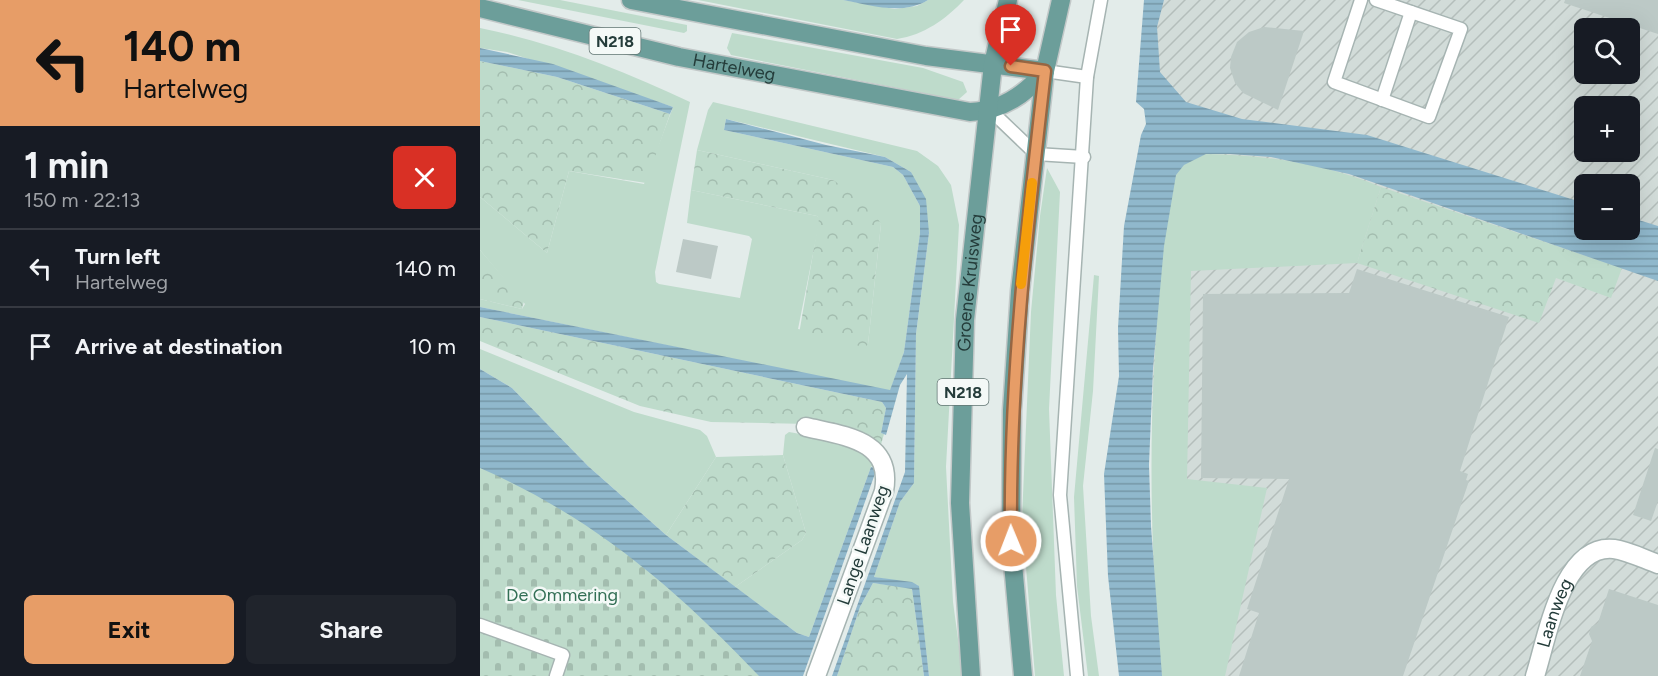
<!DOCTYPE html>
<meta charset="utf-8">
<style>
:root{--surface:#171b24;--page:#20242c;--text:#f1f3f6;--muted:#9ea1a6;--line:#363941;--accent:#e79d67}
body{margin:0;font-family:Figtree,sans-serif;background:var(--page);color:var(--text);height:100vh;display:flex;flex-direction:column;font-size:22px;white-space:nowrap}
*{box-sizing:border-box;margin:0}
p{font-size:20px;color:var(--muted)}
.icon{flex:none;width:33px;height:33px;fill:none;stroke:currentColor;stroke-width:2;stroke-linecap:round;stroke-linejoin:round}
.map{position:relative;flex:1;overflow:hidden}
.panel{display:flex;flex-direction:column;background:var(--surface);width:480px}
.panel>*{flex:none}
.top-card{background:#e79d67;color:#111;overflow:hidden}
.controls{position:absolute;left:1094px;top:18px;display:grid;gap:12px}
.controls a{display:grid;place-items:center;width:66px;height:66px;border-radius:9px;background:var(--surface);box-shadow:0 6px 24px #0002;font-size:30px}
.pin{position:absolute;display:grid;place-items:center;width:51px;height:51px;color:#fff;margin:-62px -26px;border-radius:50% 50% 50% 0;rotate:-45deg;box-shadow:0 0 6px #0007}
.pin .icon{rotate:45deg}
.me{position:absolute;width:66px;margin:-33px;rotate:359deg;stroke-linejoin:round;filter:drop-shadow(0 0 4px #0008)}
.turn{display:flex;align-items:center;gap:21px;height:126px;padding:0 24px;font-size:27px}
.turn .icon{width:78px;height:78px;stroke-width:2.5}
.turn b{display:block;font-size:42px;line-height:51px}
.round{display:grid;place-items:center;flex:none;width:63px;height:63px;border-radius:9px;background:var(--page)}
.headline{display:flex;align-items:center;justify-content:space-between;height:102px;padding:0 24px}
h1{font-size:36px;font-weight:700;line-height:45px}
.primary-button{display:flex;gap:12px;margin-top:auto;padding:12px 24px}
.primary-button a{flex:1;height:69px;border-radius:9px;background:var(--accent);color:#111;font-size:24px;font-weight:700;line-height:69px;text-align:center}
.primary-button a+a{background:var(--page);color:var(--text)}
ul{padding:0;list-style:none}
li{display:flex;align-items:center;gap:18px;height:78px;padding:0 24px;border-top:2px solid var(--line)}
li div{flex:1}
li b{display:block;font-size:22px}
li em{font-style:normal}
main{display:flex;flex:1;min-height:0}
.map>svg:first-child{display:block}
</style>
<main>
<section class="panel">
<div class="top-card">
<div class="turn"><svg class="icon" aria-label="left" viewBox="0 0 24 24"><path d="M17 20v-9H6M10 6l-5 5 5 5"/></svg><div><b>140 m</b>Hartelweg</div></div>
</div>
<div class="headline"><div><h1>1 min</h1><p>150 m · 22:13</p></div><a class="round" style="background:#d93025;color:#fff"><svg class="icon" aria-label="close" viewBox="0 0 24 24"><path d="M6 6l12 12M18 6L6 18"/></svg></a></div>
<ul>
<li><svg class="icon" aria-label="left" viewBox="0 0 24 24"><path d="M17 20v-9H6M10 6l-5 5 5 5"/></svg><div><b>Turn left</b><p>Hartelweg</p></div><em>140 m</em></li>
<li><svg class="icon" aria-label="arrive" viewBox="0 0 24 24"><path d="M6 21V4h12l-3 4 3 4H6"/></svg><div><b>Arrive at destination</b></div><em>10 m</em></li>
</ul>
<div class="primary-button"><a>Exit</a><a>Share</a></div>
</section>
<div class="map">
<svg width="1178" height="676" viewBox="0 0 1178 676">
<defs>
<pattern id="industrial-furrows" width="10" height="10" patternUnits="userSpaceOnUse" patternTransform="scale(1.5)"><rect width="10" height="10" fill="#d2dcd9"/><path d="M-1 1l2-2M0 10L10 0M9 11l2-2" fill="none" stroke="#b4bebb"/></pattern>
<pattern id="forest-crowns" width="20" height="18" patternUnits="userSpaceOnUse" patternTransform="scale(1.5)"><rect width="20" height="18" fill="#bedbcb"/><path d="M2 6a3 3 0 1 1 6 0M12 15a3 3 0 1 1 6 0" fill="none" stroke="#a3bdaf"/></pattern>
<pattern id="cemetery-stones" width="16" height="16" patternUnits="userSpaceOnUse" patternTransform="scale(1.5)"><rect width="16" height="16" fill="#bedbcb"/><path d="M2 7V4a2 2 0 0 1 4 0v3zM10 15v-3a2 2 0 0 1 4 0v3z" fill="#a3bdaf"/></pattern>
<pattern id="water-rules" width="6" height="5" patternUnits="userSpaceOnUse" patternTransform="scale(1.5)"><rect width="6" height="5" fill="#90b8cc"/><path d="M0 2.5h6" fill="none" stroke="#7597a7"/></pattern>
</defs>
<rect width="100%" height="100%" fill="#e3ecea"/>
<path fill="url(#industrial-furrows)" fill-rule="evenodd" d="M 675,0 L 1178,0 L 1178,676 L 673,676 L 672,88 ZM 1104,28 L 1149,28 L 1149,74 L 1104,74 ZM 1104,106 L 1149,106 L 1149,152 L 1104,152 ZM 1104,184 L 1149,184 L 1149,230 L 1104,230 Z"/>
<g fill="#bedbcb">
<path d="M 38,0 L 80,0 L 207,25 L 207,31 L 204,33 Z"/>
<path d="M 218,0 L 363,0 L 415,9 L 437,6 L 448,0 L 484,0 C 466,19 444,35 417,39 Z"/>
<path d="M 0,28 C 72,42 144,71 210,102 L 175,272 L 176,282 L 179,284 L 260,298 L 272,239 L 269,236 L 207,223 L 211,190 L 337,216 L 340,219 L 318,329 L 388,344 L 401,224 L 353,180 L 217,150 L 228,110 L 233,102 L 437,151 L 458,166 L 471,185 L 479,225 L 466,467 L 473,602 L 483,676 L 449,676 L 438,585 L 394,577 L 420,502 L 434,483 L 436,334 L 449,233 L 431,172 L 405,157 L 246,119 L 244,130 L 413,167 L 423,175 L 440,206 L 440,233 L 424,352 L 410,391 L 0,307 L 0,299 L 42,309 L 45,304 L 0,250 L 0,197 L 67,253 L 89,171 L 164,184 L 193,107 L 27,52 L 0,48 Z"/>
<path d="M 252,33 L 443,68 L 483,82 L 487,92 L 478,100 L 251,55 L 247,48 Z"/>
<path d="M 726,154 C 787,155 845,164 901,187 L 877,263 L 711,271 L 707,479 L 787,488 L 745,676 L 682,676 C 668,534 668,405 682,263 C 684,244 688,188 697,173 C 703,162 715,158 726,154 Z"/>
<path d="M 567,168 L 580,192 L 569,409 L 576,595 L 584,676 L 555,676 L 542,518 L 551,312 L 560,216 Z"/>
<path d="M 614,275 L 619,276 L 613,391 L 603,486 L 611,616 L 619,676 L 608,676 L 597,586 L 594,497 Z"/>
<path d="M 0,349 L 154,412 L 220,430 L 227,436 L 236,457 L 186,535 L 108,466 L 32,388 L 0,369 Z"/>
<path d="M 309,432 L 371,443 L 396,461 L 391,467 L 329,637 L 317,633 L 255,587 L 322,540 L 326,533 L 303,455 L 305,435 Z"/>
</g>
<g fill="url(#forest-crowns)">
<path d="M 0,61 L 77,77 L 190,114 L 166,183 L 89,171 L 67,253 L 0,197 Z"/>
<path d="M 217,150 L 353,180 L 389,205 L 401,224 L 388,344 L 385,347 L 319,334 L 339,219 L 337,216 L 211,190 Z"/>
<path d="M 901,187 L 1142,268 L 1131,298 L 1076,278 L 1059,323 L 877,263 Z"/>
<path d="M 0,250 L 44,301 L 42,309 L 0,299 Z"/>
<path d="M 0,317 L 402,402 L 406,408 L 401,433 L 404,434 L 400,448 L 328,424 L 231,422 L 160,406 L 0,341 Z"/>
<path d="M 303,455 L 326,533 L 322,540 L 255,587 L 186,535 L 236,457 Z"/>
<path d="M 393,583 L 432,588 L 444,676 L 357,676 L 380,607 Z"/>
</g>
<path fill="url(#cemetery-stones)" d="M 0,448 L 161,550 L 297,676 L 0,676 Z"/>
<g fill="url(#water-rules)">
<path d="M 363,0 L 448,0 C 422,16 390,5 363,0 Z"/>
<path d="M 664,0 L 684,0 L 677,27 L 680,72 L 706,102 L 762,119 L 887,135 L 1104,203 L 1104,230 L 1149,230 L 1149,217 L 1178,226 L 1178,281 L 869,174 L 791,157 L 750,154 L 726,154 L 704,165 L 696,175 L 684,246 L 673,368 L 669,465 L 671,526 L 682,676 L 639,676 L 628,576 L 624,474 L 639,376 L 638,328 L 644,226 L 661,135 L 666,124 L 664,109 L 656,102 Z"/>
<path d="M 0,48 L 73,64 L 193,107 L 190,114 L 77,77 L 0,61 Z"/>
<path d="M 246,119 L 346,145 L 405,157 L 431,172 L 446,199 L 449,233 L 436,334 L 434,483 L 420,502 L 394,577 L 432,582 L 439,586 L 449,676 L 444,676 L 432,589 L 393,583 L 380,607 L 357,676 L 352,676 L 425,472 L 427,374 L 420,385 L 406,435 L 401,433 L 406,408 L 402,402 L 0,317 L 0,307 L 410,390 L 424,352 L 440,233 L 440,206 L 423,175 L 413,167 L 244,130 Z"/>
<path d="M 0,369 L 32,388 L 108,466 L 186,535 L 317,633 L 329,637 L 391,467 L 397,468 L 323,676 L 279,676 C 194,587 114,518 0,468 Z"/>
</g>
<g fill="#bcc9c6">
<path d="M 1085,0 L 1178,0 L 1178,34 L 1084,3 Z"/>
<path d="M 784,27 L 824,31 L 798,110 L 763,93 L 755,83 L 750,68 L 751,57 L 757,42 L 769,32 Z"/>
<path d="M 203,239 L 238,246 L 231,279 L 196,272 Z"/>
<path d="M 877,269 L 1029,317 L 980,471 L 988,474 L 986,480 L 989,481 L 923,676 L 759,676 L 779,613 L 767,609 L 809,479 L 721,478 L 723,294 L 869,293 Z"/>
<path d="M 1175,448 L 1178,449 L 1178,501 L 1171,521 L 1153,515 Z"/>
<path d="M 1129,589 L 1178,605 L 1178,676 L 1100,676 L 1112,641 L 1109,634 L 1111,627 L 1118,623 Z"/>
</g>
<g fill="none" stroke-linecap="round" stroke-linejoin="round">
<defs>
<g id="service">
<path d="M 881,0 L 854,82 L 949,117 L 981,29 L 896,0"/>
<path d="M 565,71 L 607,77"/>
<path d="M 902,100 L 931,12"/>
<path d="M 509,109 L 556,154 L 604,157"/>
<path d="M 0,625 L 83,655 L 76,676"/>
<path d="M 597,676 L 580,495 L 607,77 L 621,0"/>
</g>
<g id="minor">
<path d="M 326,427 C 365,436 413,440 404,491 L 336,676"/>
<path id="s1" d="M 1055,676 C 1067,639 1082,543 1134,549 C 1148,551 1164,559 1178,564"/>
</g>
<g id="primary">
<path d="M 151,0 L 446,56 L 565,71"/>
<path id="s2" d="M 0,8 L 199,57 L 490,112 C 521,111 546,94 565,71"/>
<path id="s3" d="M 491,676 L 480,503 L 485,320 L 513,64 L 528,0"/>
<path d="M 543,676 L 531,541 L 532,410 L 540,291 L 565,71 L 581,0"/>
</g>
</defs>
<use href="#service" stroke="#a6b4b2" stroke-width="15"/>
<use href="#minor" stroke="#a6b4b2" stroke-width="21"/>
<use href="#primary" stroke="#c2c8c8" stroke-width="21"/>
<use href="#service" stroke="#fff" stroke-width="12"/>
<use href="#minor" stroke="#fff" stroke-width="18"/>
<use href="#primary" stroke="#6c9e9a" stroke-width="18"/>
</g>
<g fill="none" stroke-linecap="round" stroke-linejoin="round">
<defs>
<path id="route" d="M 531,66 L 565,71 C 547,227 529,383 531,541"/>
</defs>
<use href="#route" stroke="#966643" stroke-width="15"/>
<use href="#route" stroke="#e79d67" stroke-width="10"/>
<path stroke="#f59e0b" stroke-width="10" d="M 541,284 L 552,183"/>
</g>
<g text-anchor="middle" stroke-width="5" stroke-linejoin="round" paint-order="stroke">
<g fill="#f4f9f7" stroke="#627573" stroke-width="1.5">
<rect x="109.5" y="28" width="51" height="26" rx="4.5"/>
<rect x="457.5" y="379" width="51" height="26" rx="4.5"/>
</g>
<g font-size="16" font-weight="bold" fill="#243c3a">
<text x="135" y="47">N218</text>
<text x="483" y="398">N218</text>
</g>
<g font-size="18" fill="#243c3a" stroke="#f4f9f7">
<text dy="6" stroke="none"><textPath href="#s2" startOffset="261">Hartelweg</textPath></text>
<text dy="6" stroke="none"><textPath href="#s3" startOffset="394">Groene Kruisweg</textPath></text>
<text transform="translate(383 545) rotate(-71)" y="6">Lange Laanweg</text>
<text dy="6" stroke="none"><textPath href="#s1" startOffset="66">Laanweg</textPath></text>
</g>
<g font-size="18" fill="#326f55" stroke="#f4f9f7">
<text x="82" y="601">De Ommering</text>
</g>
</g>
</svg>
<div class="controls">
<a><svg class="icon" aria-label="search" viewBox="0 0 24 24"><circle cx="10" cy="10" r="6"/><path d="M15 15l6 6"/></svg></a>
<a>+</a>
<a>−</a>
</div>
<div class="pin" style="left:531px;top:66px;background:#d93025"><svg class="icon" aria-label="arrive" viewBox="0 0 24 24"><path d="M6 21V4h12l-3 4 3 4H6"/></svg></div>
<svg class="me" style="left:531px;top:541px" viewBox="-20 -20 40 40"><circle r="17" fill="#e79d67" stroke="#fff" stroke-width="3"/><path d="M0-11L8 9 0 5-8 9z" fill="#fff"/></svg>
</div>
</main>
